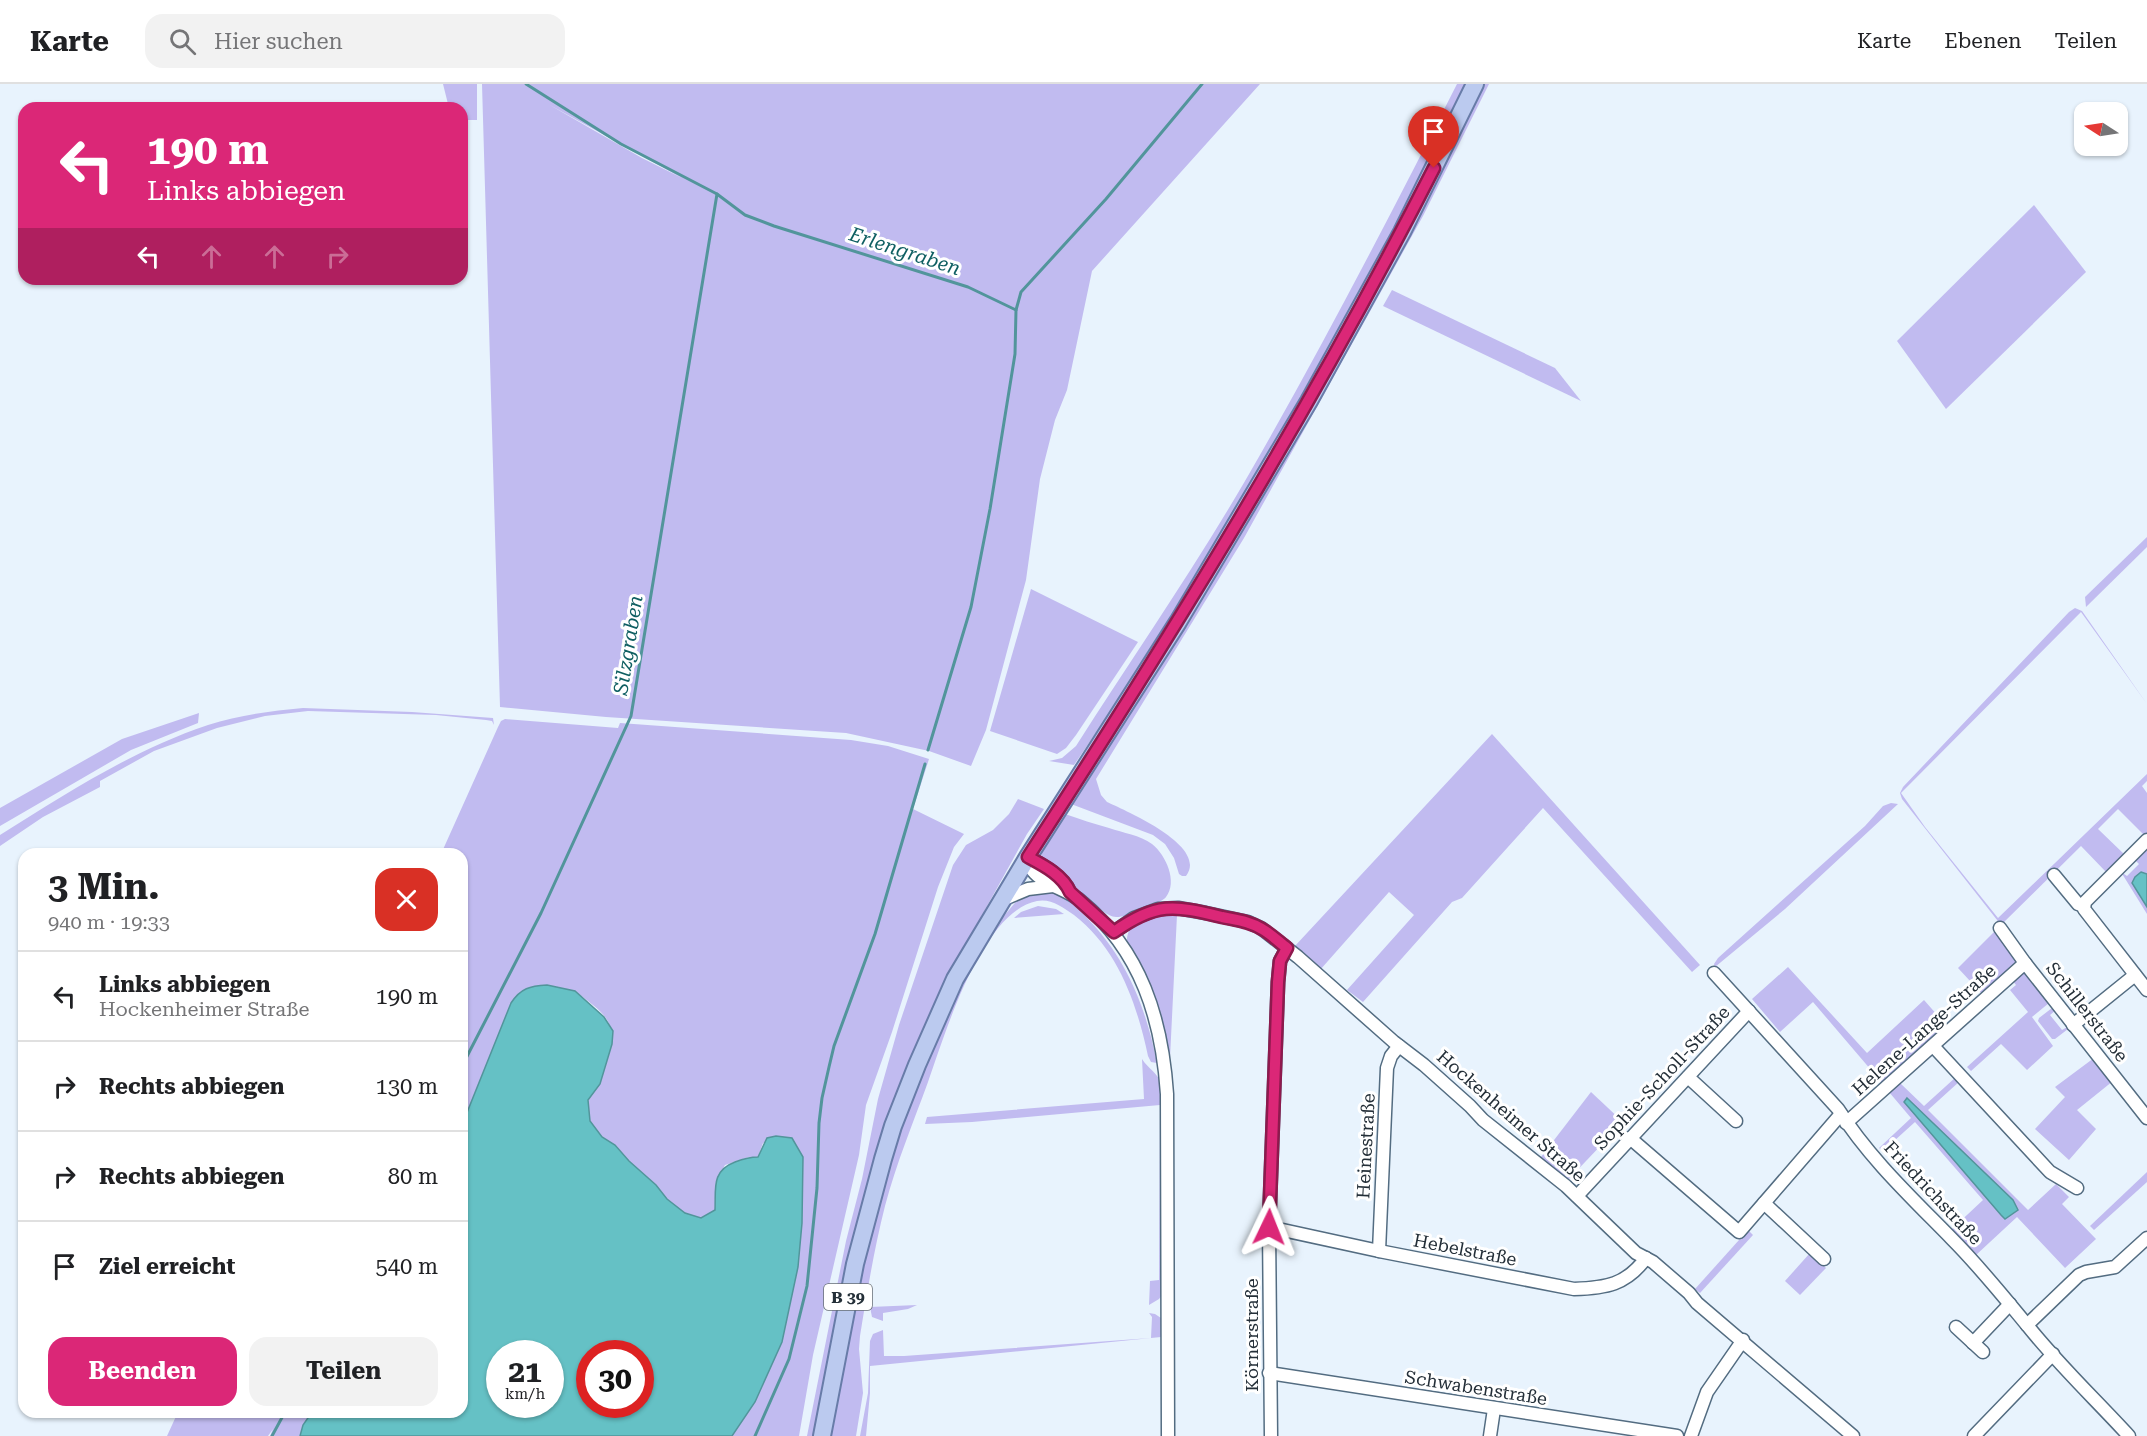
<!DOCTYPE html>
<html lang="de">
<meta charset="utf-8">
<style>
:root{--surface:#fff;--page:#f2f2f2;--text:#202124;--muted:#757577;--line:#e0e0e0;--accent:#db2777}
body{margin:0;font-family:"Roboto Serif",serif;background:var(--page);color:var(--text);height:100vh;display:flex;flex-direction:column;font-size:22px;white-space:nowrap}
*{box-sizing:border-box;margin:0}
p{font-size:20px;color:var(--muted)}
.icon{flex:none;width:33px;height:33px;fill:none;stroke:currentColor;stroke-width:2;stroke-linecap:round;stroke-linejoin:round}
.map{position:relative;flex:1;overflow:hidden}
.drawer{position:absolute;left:18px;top:764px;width:450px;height:570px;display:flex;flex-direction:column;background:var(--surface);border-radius:18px;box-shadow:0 2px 4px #0004}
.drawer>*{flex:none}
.hud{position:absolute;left:18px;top:18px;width:450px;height:183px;border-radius:18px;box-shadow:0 2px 4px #0004;background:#db2777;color:#fff;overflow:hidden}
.needle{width:39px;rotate:282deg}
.tools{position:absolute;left:2074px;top:18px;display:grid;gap:12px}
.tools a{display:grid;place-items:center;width:54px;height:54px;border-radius:12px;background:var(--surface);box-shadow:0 2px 4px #0004;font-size:30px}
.speed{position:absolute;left:486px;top:1256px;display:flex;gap:12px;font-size:30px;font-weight:700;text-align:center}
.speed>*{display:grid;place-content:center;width:78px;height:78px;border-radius:50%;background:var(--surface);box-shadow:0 2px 4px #0004;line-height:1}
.speed small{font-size:15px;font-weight:400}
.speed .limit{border:9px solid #d22;background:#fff;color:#111}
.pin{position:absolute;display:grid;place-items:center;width:51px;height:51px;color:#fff;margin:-62px -26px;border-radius:50% 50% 50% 0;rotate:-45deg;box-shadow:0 0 6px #0007}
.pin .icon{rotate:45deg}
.me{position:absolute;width:66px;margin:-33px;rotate:2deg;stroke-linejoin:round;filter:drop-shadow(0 0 4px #0008)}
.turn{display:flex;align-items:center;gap:21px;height:126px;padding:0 30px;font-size:27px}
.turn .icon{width:78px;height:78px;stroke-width:2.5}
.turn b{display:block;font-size:42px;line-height:51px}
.lanes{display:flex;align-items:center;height:57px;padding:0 30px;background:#0003;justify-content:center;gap:30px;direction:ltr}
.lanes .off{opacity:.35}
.round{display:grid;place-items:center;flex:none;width:63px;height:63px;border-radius:18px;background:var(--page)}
.head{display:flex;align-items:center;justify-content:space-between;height:102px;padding:0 30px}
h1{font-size:36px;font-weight:700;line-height:45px}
.primary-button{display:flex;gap:12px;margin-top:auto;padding:12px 30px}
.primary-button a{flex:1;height:69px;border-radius:18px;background:var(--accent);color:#fff;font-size:24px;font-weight:700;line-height:69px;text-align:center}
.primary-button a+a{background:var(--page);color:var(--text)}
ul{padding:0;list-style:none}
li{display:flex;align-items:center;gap:18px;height:90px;padding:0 30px;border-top:2px solid var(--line)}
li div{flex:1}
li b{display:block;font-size:22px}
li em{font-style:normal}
header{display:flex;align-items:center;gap:36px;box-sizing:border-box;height:84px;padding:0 30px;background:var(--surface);border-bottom:2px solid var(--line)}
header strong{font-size:28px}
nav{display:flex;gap:33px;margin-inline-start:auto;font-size:21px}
.search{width:420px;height:54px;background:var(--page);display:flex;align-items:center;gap:15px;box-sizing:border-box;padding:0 21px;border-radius:18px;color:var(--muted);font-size:22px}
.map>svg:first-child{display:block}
</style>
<header>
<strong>Karte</strong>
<div class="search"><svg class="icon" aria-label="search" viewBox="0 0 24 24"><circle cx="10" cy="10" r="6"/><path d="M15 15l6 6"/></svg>Hier suchen</div>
<nav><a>Karte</a><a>Ebenen</a><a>Teilen</a></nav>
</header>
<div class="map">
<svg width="2147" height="1352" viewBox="0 0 2147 1352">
<rect width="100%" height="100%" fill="#e8f3fd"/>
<g fill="#c1bbf0" fill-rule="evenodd">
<path d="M 443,0 L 477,0 L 477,36 L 462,36 L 462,24 L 449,24 Z"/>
<path d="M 482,0 L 1260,0 L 1092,187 L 1067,306 L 1055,336 L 1040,395 L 1026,496 L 986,646 L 971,682 L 929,667 L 846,649 L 606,633 L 500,623 ZM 548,20 L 682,94 L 642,74 Z"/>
<path d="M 1457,0 L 1468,0 L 1398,141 L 1294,330 L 1151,568 L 1074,681 L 1049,677 L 1062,674 L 1076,662 C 1132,574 1192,488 1245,397 C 1320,267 1389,134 1457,0 Z"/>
<path d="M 1480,0 L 1489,0 L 1423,132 L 1244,454 L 1096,695 L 1101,711 L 1107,718 C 1126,727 1209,762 1186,792 L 1182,792 L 1179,790 L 1174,774 L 1165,760 L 1153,751 L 1071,720 Z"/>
<path d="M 2034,121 L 2086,188 L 1946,325 L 1897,257 Z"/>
<path d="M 1392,206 L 1555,284 L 1581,317 L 1383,222 Z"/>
<path d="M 2147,453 L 2147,463 L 2086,523 L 2085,513 Z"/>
<path d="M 1031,505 L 1138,558 L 1076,651 L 1066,664 L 1057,670 L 990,647 Z"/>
<path d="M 2075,524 L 2082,527 L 2147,620 L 2081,528 L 1901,709 L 1925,743 L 1998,834 L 2147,690 L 2147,697 L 2142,702 L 2147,709 L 2147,749 L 2144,751 L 2118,725 L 2098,745 L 2125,771 L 2107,789 L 2081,762 L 2001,841 L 1902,715 L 1900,709 L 1903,703 L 2069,528 Z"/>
<path d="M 303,624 L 412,628 L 493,634 L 494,641 L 492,637 L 486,636 L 436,631 L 308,627 L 265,632 L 217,644 L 154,667 L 100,697 L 100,703 L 43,733 L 0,762 L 0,751 C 67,709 133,666 208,641 C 239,631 271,627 303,624 Z"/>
<path d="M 199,629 L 198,639 L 131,666 L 0,742 L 0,724 L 122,655 Z"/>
<path d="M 505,635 L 618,644 L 620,639 L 851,656 L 888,662 L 929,675 L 913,725 L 964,750 L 954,763 L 938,803 L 892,948 L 866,1021 L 859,1071 L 813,1271 L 799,1352 L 732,1352 L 755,1318 L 802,1139 L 803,1073 L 792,1054 L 763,1059 L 758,1073 L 749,1073 L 725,1081 L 716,1097 L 715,1126 L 701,1134 L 685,1129 L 667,1115 L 656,1101 L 629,1077 L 615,1061 L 602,1053 L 590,1037 L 588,1016 C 598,1002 602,993 607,977 C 619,937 606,931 575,907 L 511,919 L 462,1041 L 462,770 L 441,770 L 498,643 L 501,637 Z"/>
<path d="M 1492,650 L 1700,881 L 1692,888 L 1543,724 L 1462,814 L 1452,818 L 1363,918 L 1347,906 L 1414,831 L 1389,808 L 1320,886 L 1294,863 Z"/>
<path d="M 1018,715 L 1044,725 L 1027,750 L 976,842 L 916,966 L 814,1352 L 807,1352 L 846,1157 L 862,1095 L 878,1015 L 899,941 L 953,781 L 966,761 L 993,746 L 1009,730 Z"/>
<path d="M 1891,719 L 1898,720 L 1785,825 L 1715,883 L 1714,880 L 1718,874 L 1865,742 L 1883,722 Z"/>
<path d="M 1065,730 C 1080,735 1094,740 1109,744 C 1123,749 1140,751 1152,760 C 1166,771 1178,798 1166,813 C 1162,819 1124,834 1116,833 C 1112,833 1107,830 1104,828 L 1042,777 C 1039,758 1055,744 1065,730 Z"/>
<path d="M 2147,763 L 2147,830 L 2121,788 L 2127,792 L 2139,780 L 2134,775 Z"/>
<path d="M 1051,807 C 1066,813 1077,823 1088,835 C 1127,875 1146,924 1157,979 L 1151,978 L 1148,972 C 1137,920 1118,865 1074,831 C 1063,823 1050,814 1037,817 C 981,828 945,950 928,998 C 913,1039 896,1080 885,1122 C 874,1165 867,1209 860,1252 L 859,1265 L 863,1309 L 856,1352 L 826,1352 L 845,1246 L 898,1045 L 950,918 L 987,852 L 1019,814 L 1026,809 Z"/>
<path d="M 1038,822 L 1056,825 L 1064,830 L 1014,834 L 1021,828 Z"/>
<path d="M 1167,830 L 1177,831 L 1170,974 C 1161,933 1149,894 1127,857 C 1126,838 1151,831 1167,830 Z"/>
<path d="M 1997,845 L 2017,876 L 2016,880 L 1983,911 L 1958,884 Z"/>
<path d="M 1788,883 L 1867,969 L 1924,916 L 1946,941 L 1883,1000 L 1813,918 L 1780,948 L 1752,915 Z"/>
<path d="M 2021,889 L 2027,889 L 2049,919 L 2032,933 L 2053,962 L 2027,986 L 2001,960 L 1971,987 L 1967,983 L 2028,928 L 2010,906 L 2016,901 L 2012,896 Z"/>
<path d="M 2052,924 L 2056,926 L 2050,931 L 2062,946 L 2069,942 L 2068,945 L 2055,955 L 2052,955 L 2038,937 L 2039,934 Z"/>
<path d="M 2094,974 L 2113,997 L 2077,1026 L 2096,1045 L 2069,1076 L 2035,1045 L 2065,1013 L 2055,1003 Z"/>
<path d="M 1142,975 C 1148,985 1159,989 1161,1001 L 1162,1211 L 1159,1215 L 1149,1221 L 1150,1197 L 1159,1196 L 1160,1021 L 972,1038 L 925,1040 L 927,1033 L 1144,1015 Z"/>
<path d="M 1956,993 L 1960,997 L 1928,1026 L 2028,1126 L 2056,1100 L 2069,1113 L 2062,1120 L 2096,1155 L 2065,1184 L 2017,1133 L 1976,1171 L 1952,1145 L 1983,1116 L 1915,1038 L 1883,1067 L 1879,1064 L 1911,1034 L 1889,1008 L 1900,999 L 1924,1022 Z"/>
<path d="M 1591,1008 L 1623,1038 L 1568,1096 L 1541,1073 Z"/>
<path d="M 2147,1088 L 2147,1098 L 2094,1146 L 2090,1142 Z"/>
<path d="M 1748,1146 L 1753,1151 L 1700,1209 L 1695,1205 Z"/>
<path d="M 1810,1169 L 1826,1184 L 1800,1211 L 1785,1197 Z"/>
<path d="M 917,1221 L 908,1225 L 883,1229 L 883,1237 L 872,1233 L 870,1223 Z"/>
<path d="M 1149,1229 L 1155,1230 L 1161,1234 L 1161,1253 L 1151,1254 L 870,1282 L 870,1309 L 866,1352 L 860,1352 L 868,1309 L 870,1257 L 873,1250 L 883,1246 L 884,1272 L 904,1272 L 1151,1254 L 1152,1233 Z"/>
<path d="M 178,1328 L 312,1328 L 303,1341 L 300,1352 L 270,1352 L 273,1345 L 268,1352 L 167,1352 Z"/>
</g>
<g fill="#65c1c5" stroke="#52959b" stroke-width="1.5" fill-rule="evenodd">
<path d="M 2141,788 L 2147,790 L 2147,823 L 2132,799 L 2135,793 Z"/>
<path d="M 547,901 L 575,907 L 604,933 L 613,947 L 612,960 L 600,1000 L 588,1016 L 590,1037 L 602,1053 L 615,1061 L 629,1077 L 656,1101 L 667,1115 L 685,1129 L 701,1134 L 715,1126 C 716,1105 711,1087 735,1078 C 743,1075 749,1073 758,1073 L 767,1054 L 776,1052 L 792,1054 L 803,1073 L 802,1139 L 798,1183 L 782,1258 L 755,1318 L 732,1352 L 300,1352 L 303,1341 L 312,1328 L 462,1328 L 462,1041 L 511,919 C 521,904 530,902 547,901 ZM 500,1269 L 550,1269 L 550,1320 L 500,1320 ZM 590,1269 L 640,1269 L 640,1320 L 590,1320 Z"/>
<path d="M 1907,1014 L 2013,1116 L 2018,1126 L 2005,1135 L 2001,1131 L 1904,1018 Z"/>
</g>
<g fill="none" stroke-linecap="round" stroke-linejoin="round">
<g stroke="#52959b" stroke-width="3">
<path d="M 526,0 L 621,60 L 717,110 L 745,131 L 774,142 L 968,203 L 1016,226 L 1021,208 L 1106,115 L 1202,0"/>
<path d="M 928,666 L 971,523 L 990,425 L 1015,270 L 1016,226"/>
<path d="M 462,982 L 541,829 L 631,632 L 717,110"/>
<path d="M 272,1352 L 285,1328"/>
<path d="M 755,1352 L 789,1275 L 807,1202 L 817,1104 L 819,1039 L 822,1014 L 829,983 L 834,962 L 875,850 L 925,680"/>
</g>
<defs>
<g id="minor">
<path d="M 2147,756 L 2085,818 L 2084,825 L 2147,906"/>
<path d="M 1028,773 C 1029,777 1030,783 1032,786 C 1044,802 1068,805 1082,818 C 1141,867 1162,935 1167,1010 L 1168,1352"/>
<path d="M 1028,773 C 1043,781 1063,792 1070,808"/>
<path d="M 2054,791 L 2078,820 L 2084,822"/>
<path d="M 1002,816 L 1028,805 L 1053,802"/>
<path d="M 2000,844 L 2025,879 L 2147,1034"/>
<path d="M 1114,848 L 1134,834 L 1158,825 L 1178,824 L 1206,829 L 1248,838 L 1261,844 L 1298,873 L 1394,958 L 1424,981 L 1470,1022 L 1483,1036 L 1566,1102 L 1636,1169 L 1653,1178 L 1689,1209 L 1697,1219 L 1853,1352"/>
<path d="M 1714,889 L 1838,1025 C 1869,1074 1912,1114 1952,1155 C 1979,1182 2003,1212 2027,1241 C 2058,1280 2095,1315 2129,1352"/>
<path d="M 2073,941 L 2135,891"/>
<path d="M 1933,962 L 2050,1088 L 2077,1104"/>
<path d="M 1688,993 L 1736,1037"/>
<path d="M 1846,1039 L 2025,879"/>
<path d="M 1630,1054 L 1739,1148 L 1841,1030"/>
<path d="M 1577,1112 L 1749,927"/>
<path d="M 1764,1119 L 1824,1175"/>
<path d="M 1269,1143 L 1379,1167 L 1574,1205 C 1606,1204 1626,1201 1646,1174"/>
<path d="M 1379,1167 L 1387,984 L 1391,972 L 1399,962"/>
<path d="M 2027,1241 L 2079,1191 L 2086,1188 L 2115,1183 L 2147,1154"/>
<path d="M 1956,1243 L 1983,1268"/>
<path d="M 1973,1259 L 2010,1220"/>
<path d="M 1269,1289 L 1677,1352"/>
<path d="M 1271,1352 L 1269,1143 L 1278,898 L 1280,877 L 1287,864"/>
<path d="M 1490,1352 L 1494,1325"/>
<path d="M 1691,1352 L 1707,1308 L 1743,1256"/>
<path d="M 1974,1352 L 2053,1270"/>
</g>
<path id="major" d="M 822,1352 L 855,1180 L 883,1075 L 893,1042 L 917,981 L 955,895 L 1028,773 L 1178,538 L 1309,317 L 1402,148 L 1475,0"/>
</defs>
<use href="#minor" stroke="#536c81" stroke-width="15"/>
<use href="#major" stroke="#687ca8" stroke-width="20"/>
<use href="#minor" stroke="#fff" stroke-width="12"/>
<use href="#major" stroke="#bbcaef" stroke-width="16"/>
</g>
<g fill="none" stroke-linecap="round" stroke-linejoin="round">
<defs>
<path id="route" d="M 1269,1143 L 1278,898 L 1280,877 L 1287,864 C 1279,858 1271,850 1262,845 C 1249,837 1236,836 1222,833 C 1174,821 1156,818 1114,848 L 1070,808 C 1063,791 1043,781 1028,773 C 1173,549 1313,322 1434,84"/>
</defs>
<use href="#route" stroke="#8e194d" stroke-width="15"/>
<use href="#route" stroke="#db2777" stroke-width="10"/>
</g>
<g text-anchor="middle" stroke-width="6" stroke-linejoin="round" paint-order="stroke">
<rect fill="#fff" stroke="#666d74" stroke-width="1.5" x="824" y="1200" width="48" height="26" rx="4.5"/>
<g font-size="16" font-weight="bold" fill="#242f38">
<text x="848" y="1219">B 39</text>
</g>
<g font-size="18" fill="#242f38" stroke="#fff">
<text transform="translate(2087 928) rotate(52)" y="6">Schillerstraße</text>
<text transform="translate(1924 946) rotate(-42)" y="6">Helene-Lange-Straße</text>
<text transform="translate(1662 994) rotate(-47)" y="6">Sophie-Scholl-Straße</text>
<text transform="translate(1511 1032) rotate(41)" y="6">Hockenheimer Straße</text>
<text transform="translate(1366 1062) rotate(-87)" y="6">Heinestraße</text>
<text transform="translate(1933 1109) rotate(47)" y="6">Friedrichstraße</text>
<text transform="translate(1465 1166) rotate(11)" y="6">Hebelstraße</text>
<text transform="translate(1252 1251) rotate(-90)" y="6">Körnerstraße</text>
<text transform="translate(1476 1304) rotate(9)" y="6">Schwabenstraße</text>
</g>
<g font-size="20" font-style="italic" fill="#0f5f62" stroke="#fff">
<text transform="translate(905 167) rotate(18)" y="7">Erlengraben</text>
<text transform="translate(628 561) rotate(-81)" y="7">Silzgraben</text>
</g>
</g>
</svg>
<div class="tools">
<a><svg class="needle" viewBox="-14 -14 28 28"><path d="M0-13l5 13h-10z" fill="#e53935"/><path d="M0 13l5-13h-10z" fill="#757577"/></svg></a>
</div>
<div class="speed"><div>21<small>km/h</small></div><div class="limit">30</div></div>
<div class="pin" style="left:1434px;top:84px;background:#d93025"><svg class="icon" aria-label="arrive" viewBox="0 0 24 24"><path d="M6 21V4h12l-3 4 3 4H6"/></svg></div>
<svg class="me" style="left:1269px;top:1143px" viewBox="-20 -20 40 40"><path d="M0-17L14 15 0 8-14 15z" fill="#db2777" stroke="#fff" stroke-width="4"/></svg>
<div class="hud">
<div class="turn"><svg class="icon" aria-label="left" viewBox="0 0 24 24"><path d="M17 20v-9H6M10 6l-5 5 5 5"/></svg><div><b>190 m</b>Links abbiegen</div></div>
<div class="lanes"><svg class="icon" aria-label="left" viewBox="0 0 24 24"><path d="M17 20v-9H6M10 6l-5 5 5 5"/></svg><svg class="icon off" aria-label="ahead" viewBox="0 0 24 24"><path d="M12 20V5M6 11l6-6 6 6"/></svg><svg class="icon off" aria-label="ahead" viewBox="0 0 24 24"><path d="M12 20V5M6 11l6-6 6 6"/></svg><svg class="icon off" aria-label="right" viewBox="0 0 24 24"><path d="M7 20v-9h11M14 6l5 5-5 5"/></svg></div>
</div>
<section class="drawer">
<div class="head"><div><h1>3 Min.</h1><p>940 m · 19:33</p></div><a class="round" style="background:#d93025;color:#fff"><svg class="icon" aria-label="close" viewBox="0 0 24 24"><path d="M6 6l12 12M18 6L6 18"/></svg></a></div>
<ul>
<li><svg class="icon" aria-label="left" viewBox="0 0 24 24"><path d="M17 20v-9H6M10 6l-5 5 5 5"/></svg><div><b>Links abbiegen</b><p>Hockenheimer Straße</p></div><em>190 m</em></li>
<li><svg class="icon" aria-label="right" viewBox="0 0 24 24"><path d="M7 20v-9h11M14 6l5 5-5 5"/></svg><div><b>Rechts abbiegen</b></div><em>130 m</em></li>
<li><svg class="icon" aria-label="right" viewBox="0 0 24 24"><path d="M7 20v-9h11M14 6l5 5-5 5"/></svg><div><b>Rechts abbiegen</b></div><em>80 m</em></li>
<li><svg class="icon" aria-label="arrive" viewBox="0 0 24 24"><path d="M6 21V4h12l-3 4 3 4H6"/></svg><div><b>Ziel erreicht</b></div><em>540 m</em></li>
</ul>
<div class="primary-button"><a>Beenden</a><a>Teilen</a></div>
</section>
</div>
